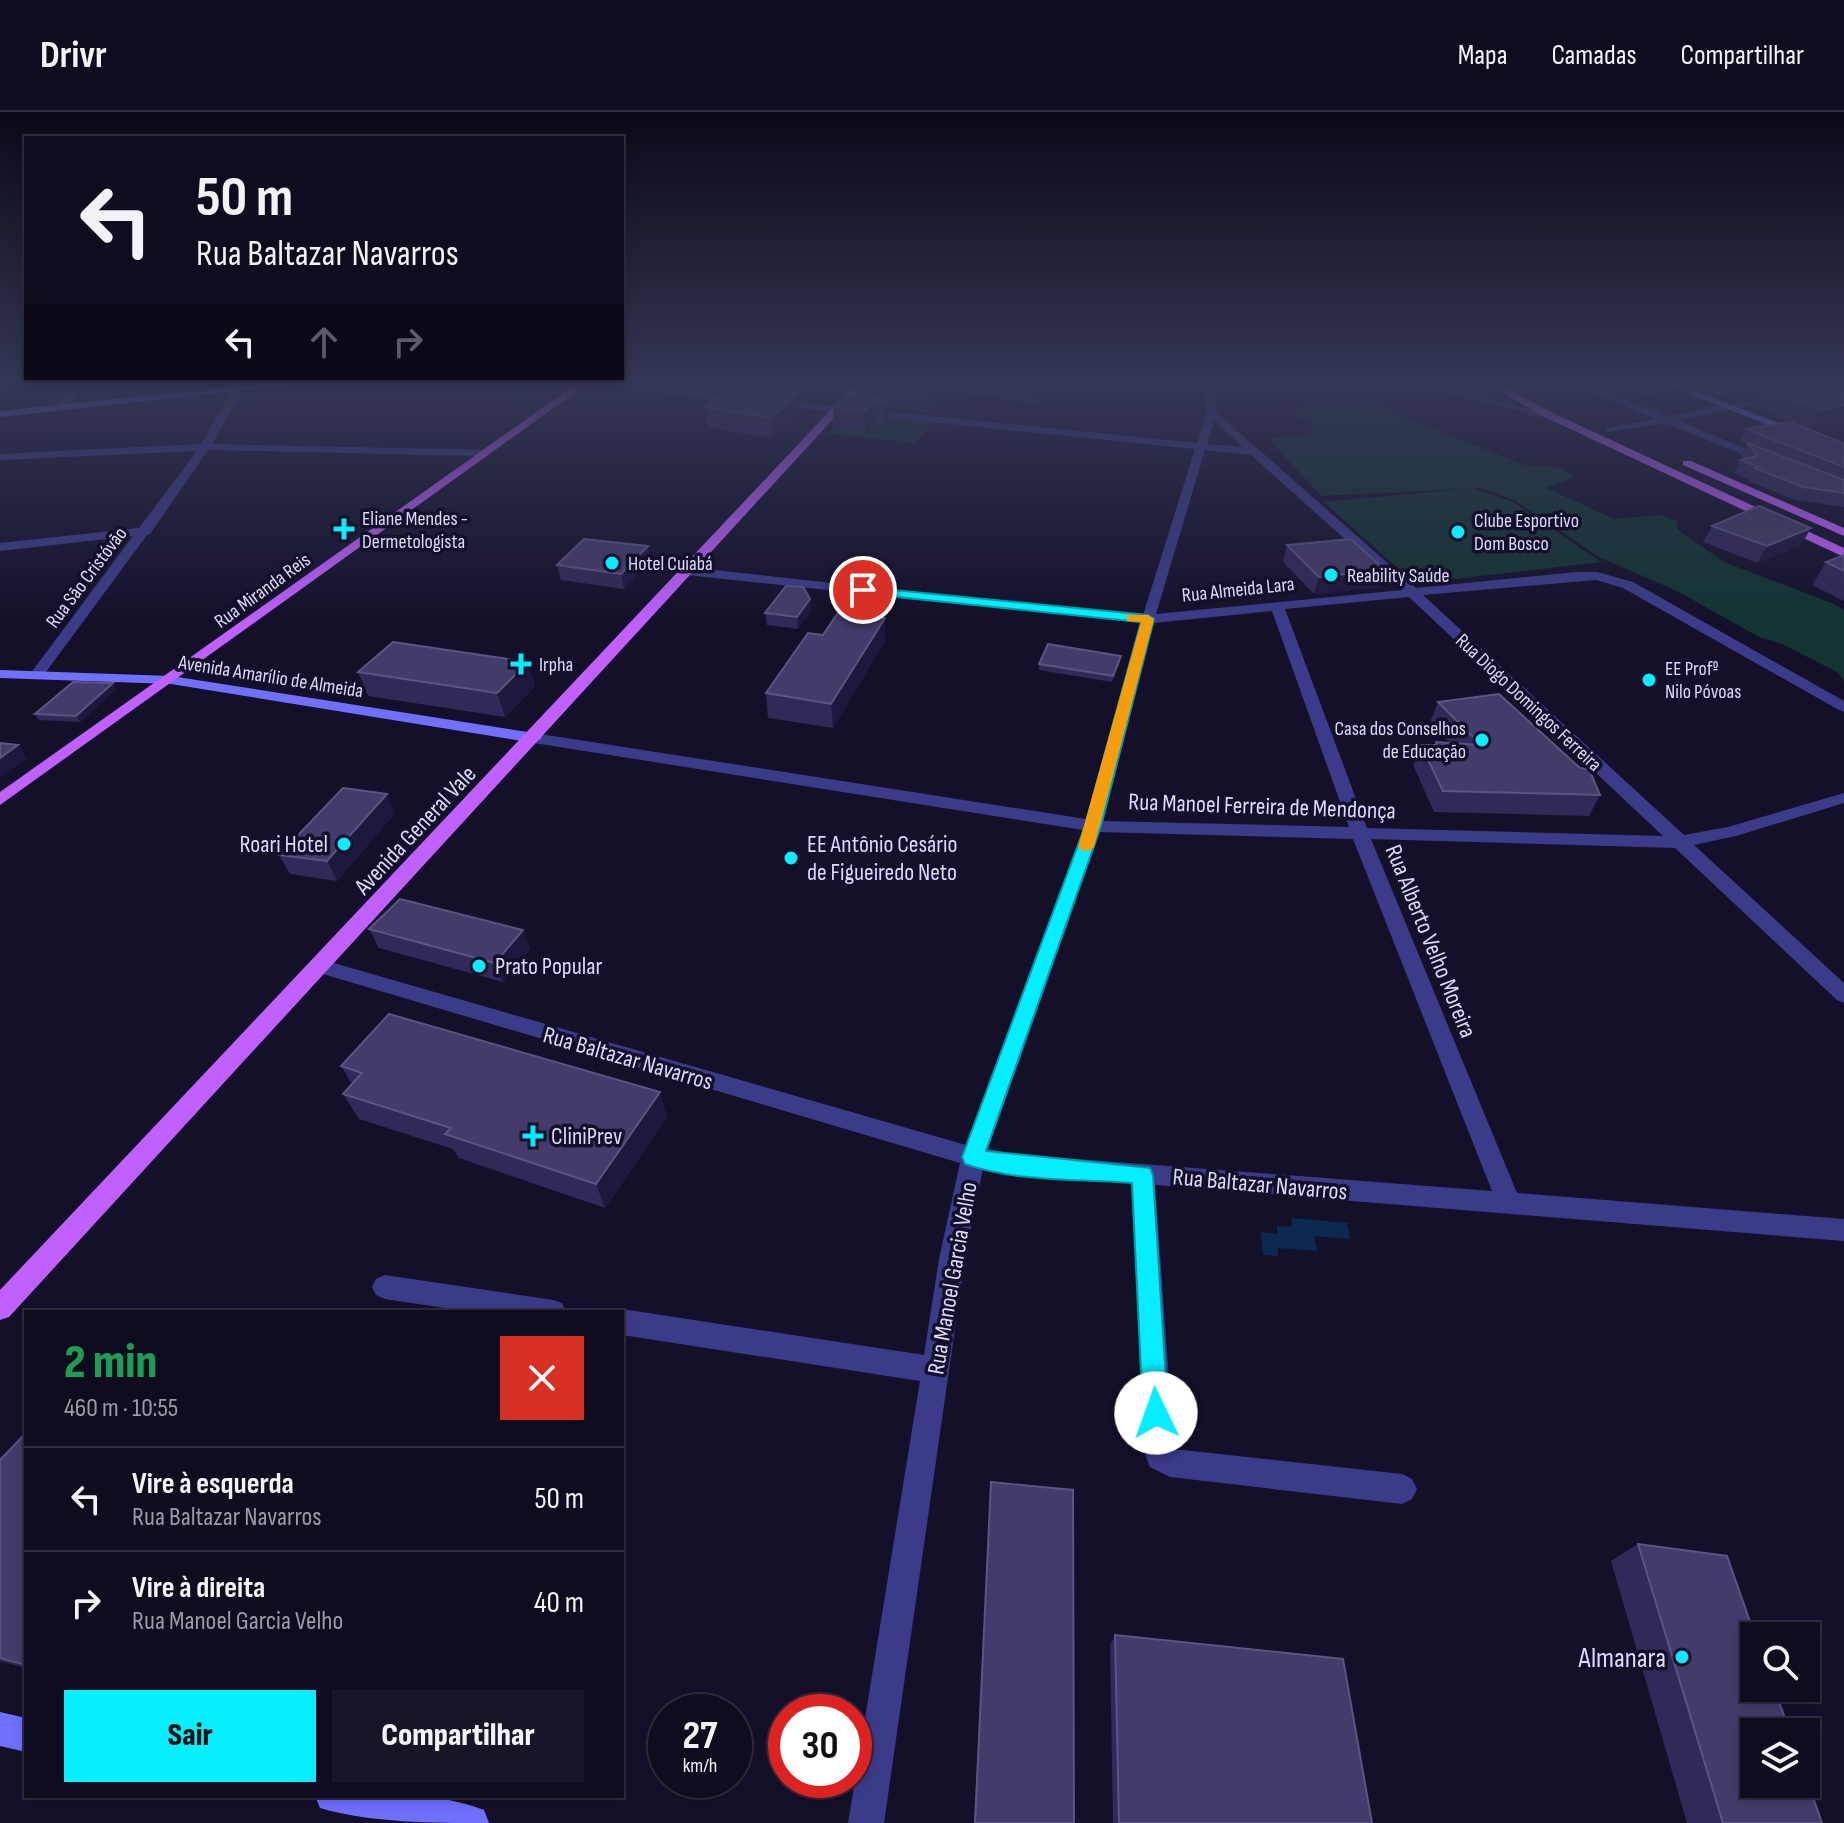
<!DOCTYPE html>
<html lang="pt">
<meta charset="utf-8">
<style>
:root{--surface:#0f0c20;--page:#181529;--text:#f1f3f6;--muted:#9b9ba5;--line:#2f2c3e;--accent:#05edff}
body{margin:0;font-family:"Sofia Sans Condensed",sans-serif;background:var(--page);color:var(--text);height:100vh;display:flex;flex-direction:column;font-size:30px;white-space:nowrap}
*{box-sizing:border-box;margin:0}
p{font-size:26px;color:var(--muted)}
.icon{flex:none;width:44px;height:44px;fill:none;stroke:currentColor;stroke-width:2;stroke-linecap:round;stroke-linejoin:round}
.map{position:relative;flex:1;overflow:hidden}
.panel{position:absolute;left:24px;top:1198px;width:600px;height:488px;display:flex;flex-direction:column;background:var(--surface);border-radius:0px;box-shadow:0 4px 12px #0003,0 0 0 2px var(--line)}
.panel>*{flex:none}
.top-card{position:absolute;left:24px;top:24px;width:600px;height:244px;border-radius:0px;box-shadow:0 4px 12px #0003,0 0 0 2px var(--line);background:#0f0c20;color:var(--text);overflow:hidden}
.tools{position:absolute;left:1740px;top:1510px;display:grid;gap:16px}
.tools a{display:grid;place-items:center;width:80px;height:80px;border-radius:0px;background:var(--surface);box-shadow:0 4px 12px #0003,0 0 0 2px var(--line);font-size:40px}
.speed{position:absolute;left:648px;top:1582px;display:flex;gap:16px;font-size:40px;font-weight:700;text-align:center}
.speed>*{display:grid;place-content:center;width:104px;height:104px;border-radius:50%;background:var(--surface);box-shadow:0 4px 12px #0003,0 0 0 2px var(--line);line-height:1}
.speed small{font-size:20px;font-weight:400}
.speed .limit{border:12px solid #d22;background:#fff;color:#111}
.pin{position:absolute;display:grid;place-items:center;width:68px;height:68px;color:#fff;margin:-34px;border:4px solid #fff;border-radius:50%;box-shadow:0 2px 8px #0007}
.me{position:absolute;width:88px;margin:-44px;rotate:357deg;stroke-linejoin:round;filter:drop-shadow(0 0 6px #0008)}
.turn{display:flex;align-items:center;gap:28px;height:168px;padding:0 40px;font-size:36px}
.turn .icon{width:104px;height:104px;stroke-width:2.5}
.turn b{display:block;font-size:56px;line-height:68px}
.lanes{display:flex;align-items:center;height:76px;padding:0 40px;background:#0003;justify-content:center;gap:40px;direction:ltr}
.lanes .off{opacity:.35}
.round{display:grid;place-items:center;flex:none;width:84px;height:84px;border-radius:0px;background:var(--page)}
.headline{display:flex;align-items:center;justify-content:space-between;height:136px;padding:0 40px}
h1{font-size:48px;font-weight:800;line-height:60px;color:#1e9e55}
.action{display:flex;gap:16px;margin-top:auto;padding:16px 40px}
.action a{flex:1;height:92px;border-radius:0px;background:var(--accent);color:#111;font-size:32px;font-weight:800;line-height:92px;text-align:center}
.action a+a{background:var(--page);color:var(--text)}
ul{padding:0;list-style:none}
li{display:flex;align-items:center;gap:24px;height:104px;padding:0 40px;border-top:2px solid var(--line)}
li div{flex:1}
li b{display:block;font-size:30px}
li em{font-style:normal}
header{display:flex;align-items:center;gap:48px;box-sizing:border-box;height:112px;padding:0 40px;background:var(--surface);border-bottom:2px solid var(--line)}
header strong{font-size:38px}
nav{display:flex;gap:44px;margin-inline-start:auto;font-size:28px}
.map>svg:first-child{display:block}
</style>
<header>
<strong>Drivr</strong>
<nav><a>Mapa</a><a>Camadas</a><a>Compartilhar</a></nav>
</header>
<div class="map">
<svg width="1844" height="1711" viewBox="0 0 1844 1711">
<rect width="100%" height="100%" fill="#14102a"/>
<g fill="#133432">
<path d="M 1421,270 L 1475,270 L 1518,293 L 1515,294 Z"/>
<path d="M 1336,284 L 1381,291 L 1391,300 L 1525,353 L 1561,356 L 1574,365 L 1546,376 L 1614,407 L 1660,403 L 1677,409 L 1677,417 L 1724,450 L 1834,492 L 1844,498 L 1844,569 L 1837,560 L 1782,532 L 1759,525 L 1679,480 L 1599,445 L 1516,389 L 1481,376 L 1321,384 L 1268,326 L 1310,323 L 1313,312 L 1310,307 L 1296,304 L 1300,293 L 1322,292 Z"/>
<path d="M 890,306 L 932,310 L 916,331 L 828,321 L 834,315 L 866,319 L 874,310 L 885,311 Z"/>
<path d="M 1472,376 L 1513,390 L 1601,450 L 1437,469 L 1402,460 L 1324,390 Z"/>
</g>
<path fill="#0e294f" d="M 1291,1106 L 1347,1111 L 1350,1127 L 1314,1124 L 1317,1139 L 1278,1136 L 1278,1144 L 1263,1143 L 1261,1120 L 1277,1122 L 1277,1114 L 1292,1115 Z"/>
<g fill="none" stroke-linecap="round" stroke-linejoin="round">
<g fill="#3c3b89" fill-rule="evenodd">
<path d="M 78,270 L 88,270 L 64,298 L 56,298 L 56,294 Z"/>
<path d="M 237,270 L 247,270 L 212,332 L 487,338 L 492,341 L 487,344 L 208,338 L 150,422 L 147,423 L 43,564 L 33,564 L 33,558 L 133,424 L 0,439 L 0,431 L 139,416 L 197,339 L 0,348 L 0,342 L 201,332 Z"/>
<path d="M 605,270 L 744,285 L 749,288 L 744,291 L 580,271 Z"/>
<path d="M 1204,270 L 1214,270 L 1216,300 L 1416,476 L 1576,460 L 1597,460 L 1633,470 L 1844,589 L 1844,600 L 1839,598 L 1623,476 L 1596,468 L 1423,483 L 1684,723 L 1728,715 L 1844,681 L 1844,691 L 1736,724 L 1694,733 L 1844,871 L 1844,891 L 1837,888 L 1675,736 L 1371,727 L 1517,1081 L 1844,1107 L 1844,1129 L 1155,1073 L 1174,1337 L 1402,1362 L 1412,1367 L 1417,1377 L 1412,1387 L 1402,1392 L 1170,1365 L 1150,1355 L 1146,1345 L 1131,1071 L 1013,1062 L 983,1056 L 965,1147 L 884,1711 L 848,1711 L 920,1269 L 622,1223 L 622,1200 L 616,1200 L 622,1197 L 924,1243 L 939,1147 L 960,1051 L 313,859 L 310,854 L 313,849 L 320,847 L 966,1033 L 1083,718 L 534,631 L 526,626 L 534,621 L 1086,707 L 1140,511 L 687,463 L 681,459 L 687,455 L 1102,501 L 1143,503 L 1195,337 L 775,294 L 770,291 L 775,288 L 1197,331 L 1206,301 ZM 1214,309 L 1243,335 L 1207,332 ZM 1205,338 L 1251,343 L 1402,478 L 1156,502 ZM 1409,485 L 1663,724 L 1367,716 L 1285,497 ZM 1272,499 L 1349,715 L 1103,709 L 1154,511 ZM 1100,720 L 1353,727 L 1492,1079 L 1013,1042 L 988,1037 Z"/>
<path d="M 1407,270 L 1424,270 L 1558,305 L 1553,308 Z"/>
<path d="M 1568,270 L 1581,270 L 1667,304 L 1781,284 L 1778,289 L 1677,308 L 1774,349 L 1765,351 L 1665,311 L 1607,320 L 1607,316 L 1654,307 Z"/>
<path d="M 385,1163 L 553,1188 L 562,1191 L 566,1200 L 471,1200 L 385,1187 L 376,1183 L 372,1175 L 376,1167 Z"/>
</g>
<g fill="#7070ff" fill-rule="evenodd">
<path d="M 283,270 L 318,270 L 0,305 L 0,299 Z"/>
<path d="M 1659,270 L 1672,270 L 1844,336 L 1844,343 Z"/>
<path d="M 0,558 L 171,564 L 534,621 L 542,626 L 534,631 L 171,572 L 0,566 Z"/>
<path d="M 0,1600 L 26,1606 L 26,1640 L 0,1634 Z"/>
<path d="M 315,1684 C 370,1684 431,1677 484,1698 L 489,1711 C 433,1711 372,1711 320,1696 Z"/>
</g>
<g fill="#bf60ff" fill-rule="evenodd">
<path d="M 579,270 L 590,270 L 0,693 L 0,680 Z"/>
<path d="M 857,270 L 867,270 L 9,1205 L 0,1208 L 0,1178 Z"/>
<path d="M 1482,270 L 1494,270 L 1557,303 L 1844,436 L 1844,445 L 1549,307 Z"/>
<path d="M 1683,349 L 1691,349 L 1844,416 L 1844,424 L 1683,353 Z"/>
</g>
</g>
<g fill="#312958">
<path d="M 858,270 L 1054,270 L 1036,292 L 959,280 L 946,281 L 926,300 L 889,296 L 889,307 L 885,311 L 874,310 L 866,319 L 834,315 L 833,295 L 856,284 L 856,272 Z"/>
<path d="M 1614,270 L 1670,270 L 1667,276 L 1658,278 L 1655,286 Z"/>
<path d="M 1682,270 L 1778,270 L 1777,273 L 1842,270 L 1810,317 L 1751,295 L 1758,282 L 1731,287 Z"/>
<path d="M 798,281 L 800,301 L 772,326 L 707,315 L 704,295 Z"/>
<path d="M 1746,317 L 1844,331 L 1844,395 L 1795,388 L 1748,369 L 1749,367 L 1734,361 L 1740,348 L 1744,347 L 1741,344 L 1747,332 L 1739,329 Z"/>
<path d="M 1712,414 L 1801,433 L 1757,451 L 1703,430 Z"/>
<path d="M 1287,433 L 1380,475 L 1314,482 L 1283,450 Z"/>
<path d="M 1844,443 L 1844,489 L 1812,473 L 1826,450 Z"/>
<path d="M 650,448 L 624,477 L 561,468 L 557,453 Z"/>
<path d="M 810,487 L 811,499 L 798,517 L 767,513 L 765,501 Z"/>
<path d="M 885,529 L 833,616 L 768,606 L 766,581 Z"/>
<path d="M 1121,544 L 1120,550 L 1112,570 L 1039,558 L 1039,552 Z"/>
<path d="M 528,550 L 535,574 L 505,605 L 368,584 L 358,560 Z"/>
<path d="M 113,571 L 116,577 L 80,610 L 39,608 L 35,602 Z"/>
<path d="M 1438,590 L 1600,683 L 1589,704 L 1434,700 L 1413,653 L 1421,633 L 1435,633 L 1436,630 L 1450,631 L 1430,610 Z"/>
<path d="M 395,701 L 337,769 L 290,762 L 279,743 Z"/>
<path d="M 369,817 L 523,818 L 530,837 L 503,870 L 379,836 Z"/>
<path d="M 341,954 L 667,1005 L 605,1096 L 459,1046 L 453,1037 L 359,1007 L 343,982 L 352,972 Z"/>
<path d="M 26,1321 L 26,1556 L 0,1549 L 0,1348 Z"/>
<path d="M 991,1370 L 1074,1711 L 974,1711 Z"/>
<path d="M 1638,1432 L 1822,1711 L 1687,1711 L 1611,1449 Z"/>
<path d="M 1115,1523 L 1372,1711 L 1113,1711 L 1110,1533 Z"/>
</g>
<g fill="#1e173e">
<path d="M 936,270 L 946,270 L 946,281 L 926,300 L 926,279 Z"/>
<path d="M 1038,270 L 1054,270 L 1036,292 L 1037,271 Z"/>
<path d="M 1661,270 L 1670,270 L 1667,276 L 1658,278 Z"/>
<path d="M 1769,270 L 1778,270 L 1774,278 L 1761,276 L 1758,282 L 1731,287 L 1736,277 Z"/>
<path d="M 798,281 L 800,301 L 772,326 L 771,306 Z"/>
<path d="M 889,288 L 889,307 L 885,311 L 885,292 Z"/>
<path d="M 873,290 L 874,310 L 866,319 L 865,299 Z"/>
<path d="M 1844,293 L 1844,310 L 1810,317 L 1821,298 Z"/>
<path d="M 1811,416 L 1801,433 L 1757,451 L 1767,434 Z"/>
<path d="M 648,434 L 650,448 L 624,477 L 621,462 Z"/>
<path d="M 1385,458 L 1380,475 L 1314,482 L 1319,465 Z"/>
<path d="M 810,487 L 811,499 L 798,517 L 797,505 Z"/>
<path d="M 885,506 L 885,529 L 833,616 L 831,592 Z"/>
<path d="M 528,550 L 535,574 L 505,605 L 497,581 Z"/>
<path d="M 113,571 L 116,577 L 80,610 L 76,604 Z"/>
<path d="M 18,633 L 27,646 L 0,666 L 0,646 Z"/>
<path d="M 387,682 L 395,701 L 337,769 L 327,749 Z"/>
<path d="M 523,818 L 530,837 L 503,870 L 495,851 Z"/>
<path d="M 660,980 L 667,1005 L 605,1096 L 596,1072 Z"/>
</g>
<g fill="#433c6a" stroke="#5b5581" stroke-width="2">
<path d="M 858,270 L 936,270 L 926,279 L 856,272 Z"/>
<path d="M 1646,270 L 1661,270 L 1659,275 Z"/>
<path d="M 1716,270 L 1769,270 L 1736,277 Z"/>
<path d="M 1791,270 L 1844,271 L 1844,293 L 1821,298 L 1761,276 Z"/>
<path d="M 731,274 L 798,281 L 771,306 L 704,295 Z"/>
<path d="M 846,283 L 889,288 L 885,292 L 873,290 L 865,299 L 833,295 Z"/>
<path d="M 1790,310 L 1844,331 L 1844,355 L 1746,317 Z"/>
<path d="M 1748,331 L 1844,368 L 1844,381 L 1803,375 L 1755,356 L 1759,355 L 1740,348 L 1757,344 Z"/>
<path d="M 1759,394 L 1811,416 L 1767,434 L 1712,414 Z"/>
<path d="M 584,427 L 648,434 L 621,462 L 557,453 Z"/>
<path d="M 1351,427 L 1385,458 L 1319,465 L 1287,433 Z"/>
<path d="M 1844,443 L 1844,459 L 1826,450 Z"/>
<path d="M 786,474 L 803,475 L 810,487 L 797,505 L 765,501 Z"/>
<path d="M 839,499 L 885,506 L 831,592 L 766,581 L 808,521 L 823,523 Z"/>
<path d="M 393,530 L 528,550 L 497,581 L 358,560 Z"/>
<path d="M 1048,532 L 1121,544 L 1113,564 L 1039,552 Z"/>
<path d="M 73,570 L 113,571 L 76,604 L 35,602 Z"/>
<path d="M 1499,582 L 1580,656 L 1589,657 L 1600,683 L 1443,679 L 1421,633 L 1437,633 L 1436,630 L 1481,633 L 1438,590 Z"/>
<path d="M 0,631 L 18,633 L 0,646 Z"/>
<path d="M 343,676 L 387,682 L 327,749 L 279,743 Z"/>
<path d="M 400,787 L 523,818 L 495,851 L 369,817 Z"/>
<path d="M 389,902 L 660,980 L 596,1072 L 445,1022 L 451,1016 L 343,982 L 362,961 L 341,954 Z"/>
<path d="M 26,1321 L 26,1553 L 0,1546 L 0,1348 Z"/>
<path d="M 991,1370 L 1073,1378 L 1074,1711 L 975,1711 Z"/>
<path d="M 1638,1432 L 1727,1444 L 1755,1524 L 1754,1524 L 1754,1576 L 1774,1576 L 1790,1620 L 1754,1620 L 1754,1672 L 1806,1672 L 1806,1665 L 1822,1711 L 1723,1711 Z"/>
<path d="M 1115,1523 L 1343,1547 L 1372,1711 L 1119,1711 Z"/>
</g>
<linearGradient id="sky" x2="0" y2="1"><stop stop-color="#0b0917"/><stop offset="0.53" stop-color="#343755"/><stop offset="1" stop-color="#343755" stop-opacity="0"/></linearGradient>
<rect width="1844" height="510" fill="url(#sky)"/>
<path fill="#05edff" stroke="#039aa6" stroke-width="2" d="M 863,475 L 1148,503 L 1154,507 L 1101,714 L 986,1039 L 1150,1056 L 1153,1063 L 1168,1301 L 1165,1310 L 1156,1314 L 1147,1310 L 1143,1301 L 1132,1071 C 1078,1067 1016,1070 965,1052 L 962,1045 L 1085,714 L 1141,510 L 858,481 L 858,476 Z"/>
<path fill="#f59e0b" d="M 1127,503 L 1148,503 L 1154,507 L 1094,735 L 1086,740 L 1078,735 L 1141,510 L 1127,509 Z"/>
<g fill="#05edff" stroke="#14102a" stroke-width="3">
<path d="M340 405h8v8h8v8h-8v8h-8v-8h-8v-8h8z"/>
<circle cx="1458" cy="420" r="8"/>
<circle cx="612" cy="451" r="8"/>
<circle cx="1331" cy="463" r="8"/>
<path d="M517 540h8v8h8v8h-8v8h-8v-8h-8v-8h8z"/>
<circle cx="1649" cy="568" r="8"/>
<circle cx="1482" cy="628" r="8"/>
<circle cx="344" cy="732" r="8"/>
<circle cx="791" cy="746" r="8"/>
<circle cx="479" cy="854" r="8"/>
<path d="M529 1012h8v8h8v8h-8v8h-8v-8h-8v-8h8z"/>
<circle cx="1682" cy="1545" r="8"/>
</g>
<g text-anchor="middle" stroke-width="7" stroke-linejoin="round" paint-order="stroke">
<g font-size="20" fill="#dcd9ff" stroke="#14102a" text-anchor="start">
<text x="362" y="413">Eliane Mendes -<tspan x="362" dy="23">Dermetologista</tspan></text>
<text x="1474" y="415">Clube Esportivo<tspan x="1474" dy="23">Dom Bosco</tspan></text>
<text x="628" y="458">Hotel Cuiabá</text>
<text x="1347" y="470">Reability Saúde</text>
<text x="539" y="559">Irpha</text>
<text x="1665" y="563">EE Profº<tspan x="1665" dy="23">Nilo Póvoas</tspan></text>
<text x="1466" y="623" text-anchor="end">Casa dos Conselhos<tspan x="1466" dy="23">de Educação</tspan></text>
</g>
<g font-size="20" fill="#dcd9ff" stroke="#14102a">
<text transform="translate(86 465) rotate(-53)" y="7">Rua São Cristóvão</text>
<text transform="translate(1238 477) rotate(-6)" y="7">Rua Almeida Lara</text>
<text transform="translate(262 478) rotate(-36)" y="7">Rua Miranda Reis</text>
<text transform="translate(271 564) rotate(9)" y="7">Avenida Amarílio de Almeida</text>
<text transform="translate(1529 590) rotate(43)" y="7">Rua Diogo Domingos Ferreira</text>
</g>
<g font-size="24" fill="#dcd9ff" stroke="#14102a">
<text transform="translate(1262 694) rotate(2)" y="8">Rua Manoel Ferreira de Mendonça</text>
<text transform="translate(415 718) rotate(-47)" y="8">Avenida General Vale</text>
<text transform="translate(1431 829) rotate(68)" y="8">Rua Alberto Velho Moreira</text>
<text transform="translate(628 946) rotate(16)" y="8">Rua Baltazar Navarros</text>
<text transform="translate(1260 1072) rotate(5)" y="8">Rua Baltazar Navarros</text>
<text transform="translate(952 1166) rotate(-80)" y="8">Rua Manoel Garcia Velho</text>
</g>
<g font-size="24" fill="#dcd9ff" stroke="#14102a" text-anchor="start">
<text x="328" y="740" text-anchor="end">Roari Hotel</text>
<text x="807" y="740">EE Antônio Cesário<tspan x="807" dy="28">de Figueiredo Neto</tspan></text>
<text x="495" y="862">Prato Popular</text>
<text x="551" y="1032">CliniPrev</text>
</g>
<g font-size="28" fill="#dcd9ff" stroke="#14102a" text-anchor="end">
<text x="1666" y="1555">Almanara</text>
</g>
</g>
</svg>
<div class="tools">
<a><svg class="icon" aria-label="search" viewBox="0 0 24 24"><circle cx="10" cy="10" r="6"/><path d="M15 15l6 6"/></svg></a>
<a><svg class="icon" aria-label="layers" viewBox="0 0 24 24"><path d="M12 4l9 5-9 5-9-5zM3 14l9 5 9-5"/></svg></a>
</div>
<div class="speed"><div>27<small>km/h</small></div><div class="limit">30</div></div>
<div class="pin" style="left:863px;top:478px;background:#d93025"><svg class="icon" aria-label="arrive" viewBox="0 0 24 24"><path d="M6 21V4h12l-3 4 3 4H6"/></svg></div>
<svg class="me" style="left:1156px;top:1301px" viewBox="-20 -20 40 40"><circle r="19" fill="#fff"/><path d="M0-13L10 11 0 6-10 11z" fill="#05edff"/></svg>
<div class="top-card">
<div class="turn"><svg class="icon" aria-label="left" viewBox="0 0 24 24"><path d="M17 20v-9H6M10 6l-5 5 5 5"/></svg><div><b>50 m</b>Rua Baltazar Navarros</div></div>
<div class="lanes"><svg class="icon" aria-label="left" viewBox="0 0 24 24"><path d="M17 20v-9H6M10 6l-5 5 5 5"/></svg><svg class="icon off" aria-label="ahead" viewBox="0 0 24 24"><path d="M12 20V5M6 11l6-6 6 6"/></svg><svg class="icon off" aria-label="right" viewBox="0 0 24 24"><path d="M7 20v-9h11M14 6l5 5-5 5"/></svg></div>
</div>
<section class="panel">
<div class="headline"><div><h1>2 min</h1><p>460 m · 10:55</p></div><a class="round" style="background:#d93025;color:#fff"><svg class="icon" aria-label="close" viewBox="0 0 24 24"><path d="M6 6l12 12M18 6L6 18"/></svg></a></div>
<ul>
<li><svg class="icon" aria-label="left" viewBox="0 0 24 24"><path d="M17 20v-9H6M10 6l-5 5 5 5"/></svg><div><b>Vire à esquerda</b><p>Rua Baltazar Navarros</p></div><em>50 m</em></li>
<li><svg class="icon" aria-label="right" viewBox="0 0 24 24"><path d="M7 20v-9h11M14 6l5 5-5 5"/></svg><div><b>Vire à direita</b><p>Rua Manoel Garcia Velho</p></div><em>40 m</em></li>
</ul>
<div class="action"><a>Sair</a><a>Compartilhar</a></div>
</section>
</div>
